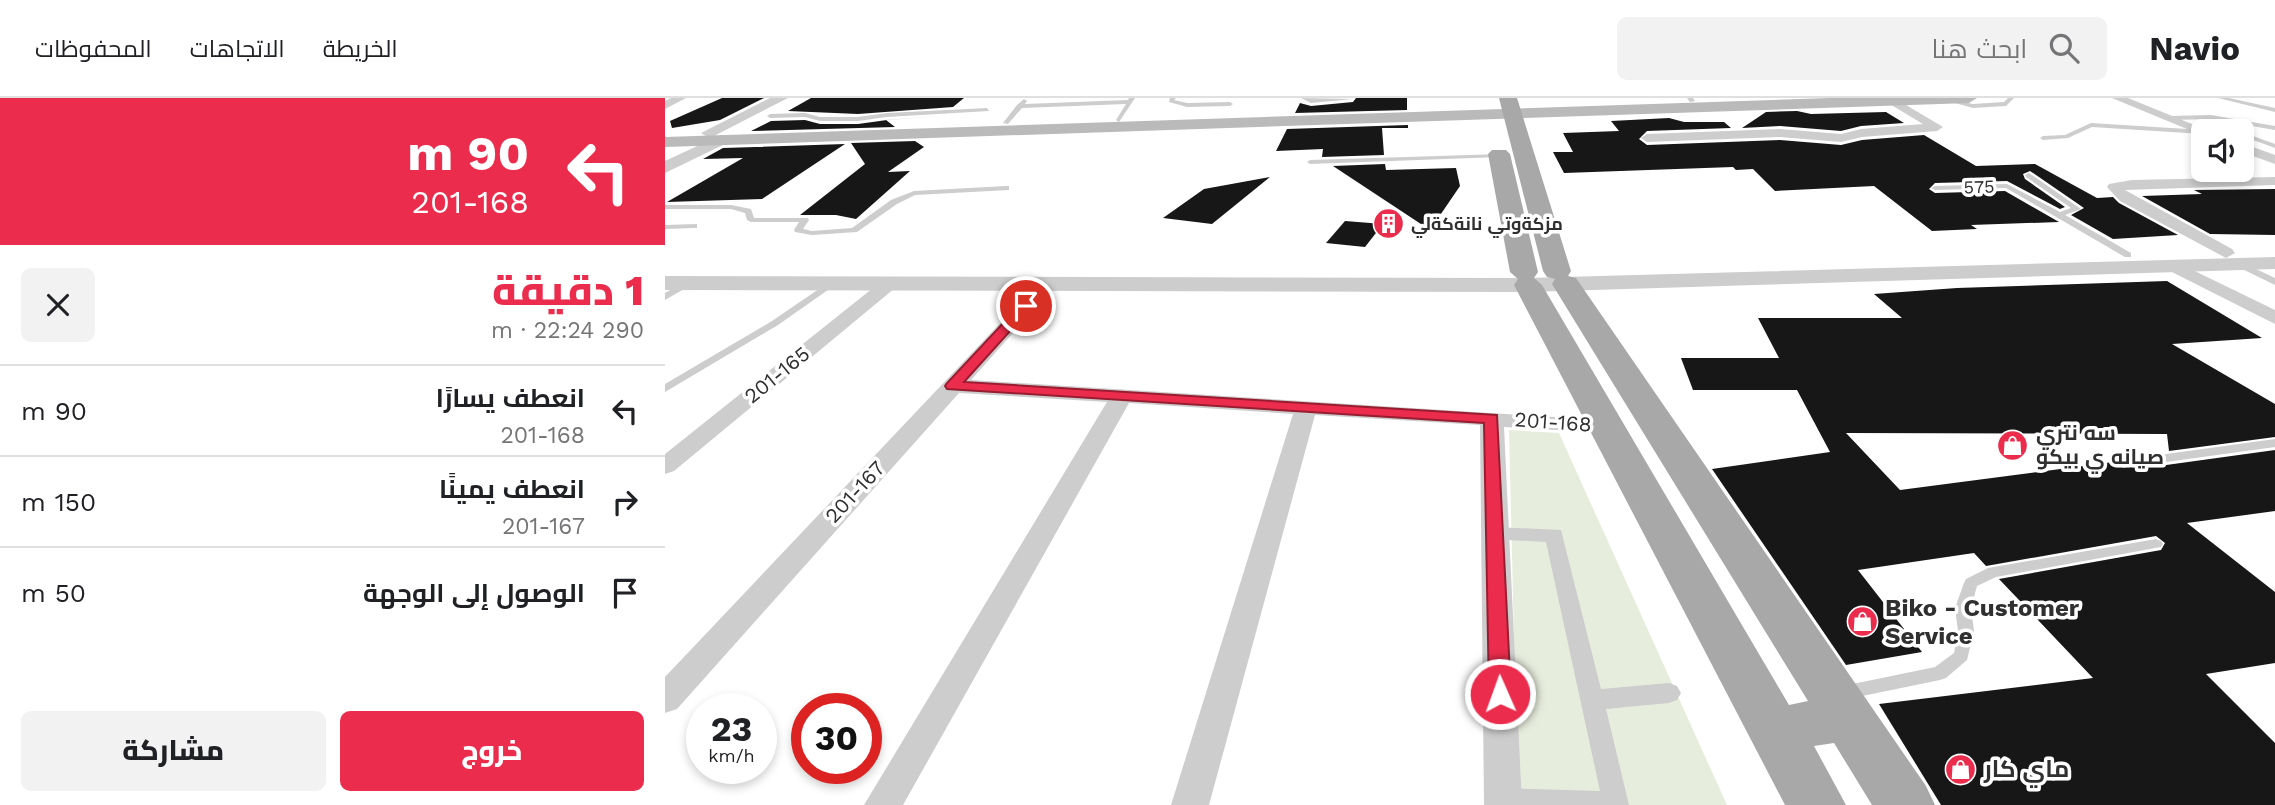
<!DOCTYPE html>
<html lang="ar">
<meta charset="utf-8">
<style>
:root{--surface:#fff;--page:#f2f2f2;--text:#202124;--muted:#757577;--line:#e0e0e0;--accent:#ec2c4c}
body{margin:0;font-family:"Work Sans",Cairo,sans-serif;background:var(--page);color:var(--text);direction:rtl;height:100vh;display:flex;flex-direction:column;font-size:26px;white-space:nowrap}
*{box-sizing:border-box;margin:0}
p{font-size:23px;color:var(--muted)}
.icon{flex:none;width:38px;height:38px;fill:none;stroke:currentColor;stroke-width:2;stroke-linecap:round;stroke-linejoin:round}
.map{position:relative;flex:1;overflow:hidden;direction:ltr}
.side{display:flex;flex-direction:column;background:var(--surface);width:665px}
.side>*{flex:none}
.top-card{background:#ec2c4c;color:#fff;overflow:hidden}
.fabs{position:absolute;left:1526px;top:21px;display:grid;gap:14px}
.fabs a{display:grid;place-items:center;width:63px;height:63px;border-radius:10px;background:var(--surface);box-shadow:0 4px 10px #0003;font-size:35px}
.speed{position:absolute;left:21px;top:595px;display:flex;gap:14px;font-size:35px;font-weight:700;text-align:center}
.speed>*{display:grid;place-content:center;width:91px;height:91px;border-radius:50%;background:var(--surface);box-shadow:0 4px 10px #0003;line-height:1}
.speed small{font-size:18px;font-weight:400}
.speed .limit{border:10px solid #d22;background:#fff;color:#111}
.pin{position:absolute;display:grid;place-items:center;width:60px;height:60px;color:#fff;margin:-30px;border:4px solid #fff;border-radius:50%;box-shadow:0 2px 7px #0007}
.me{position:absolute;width:77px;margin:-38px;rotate:358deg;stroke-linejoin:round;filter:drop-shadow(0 0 5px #0008)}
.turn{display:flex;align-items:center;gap:24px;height:147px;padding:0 21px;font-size:32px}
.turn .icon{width:91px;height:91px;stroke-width:2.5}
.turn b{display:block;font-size:49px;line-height:60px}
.round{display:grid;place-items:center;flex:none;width:74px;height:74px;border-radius:10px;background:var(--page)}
.head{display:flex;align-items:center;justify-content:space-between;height:119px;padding:0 21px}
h1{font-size:42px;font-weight:800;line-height:52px;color:var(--accent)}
.button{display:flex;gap:14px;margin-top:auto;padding:14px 21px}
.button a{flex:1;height:80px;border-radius:10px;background:var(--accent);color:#fff;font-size:28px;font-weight:800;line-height:80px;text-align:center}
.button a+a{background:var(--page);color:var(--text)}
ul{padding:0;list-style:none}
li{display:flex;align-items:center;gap:21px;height:91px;padding:0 21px;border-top:2px solid var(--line)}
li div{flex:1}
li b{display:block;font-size:26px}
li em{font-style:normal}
header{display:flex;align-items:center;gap:42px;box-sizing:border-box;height:98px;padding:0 35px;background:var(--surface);border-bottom:2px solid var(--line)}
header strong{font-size:33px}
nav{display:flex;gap:38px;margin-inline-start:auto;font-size:24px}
.search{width:490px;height:63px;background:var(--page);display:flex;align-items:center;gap:18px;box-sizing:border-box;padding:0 24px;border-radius:10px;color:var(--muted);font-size:26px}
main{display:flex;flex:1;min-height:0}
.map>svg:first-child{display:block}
</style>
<header>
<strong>Navio</strong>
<div class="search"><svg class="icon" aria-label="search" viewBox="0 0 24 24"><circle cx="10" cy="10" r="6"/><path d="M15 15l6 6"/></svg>ابحث هنا</div>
<nav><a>الخريطة</a><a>الاتجاهات</a><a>المحفوظات</a></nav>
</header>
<main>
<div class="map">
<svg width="1610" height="707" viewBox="0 0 1610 707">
<rect width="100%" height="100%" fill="#fff"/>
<path fill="#e7eddd" d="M 844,332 L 894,335 L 1062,707 L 853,707 Z"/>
<g fill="#171717">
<path d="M 57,0 L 99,0 L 55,22 L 7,30 L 5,23 Z"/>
<path d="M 146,0 L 299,0 L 288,9 L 193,16 L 123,13 Z"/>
<path d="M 691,0 L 742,0 L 742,12 L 630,15 L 635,5 L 646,8 L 688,4 Z"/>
<path d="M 1132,13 L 1146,16 L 1221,14 L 1239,25 L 1196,28 L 1176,33 L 1115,28 L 1077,30 L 1101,14 Z"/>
<path d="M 277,18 L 221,22 L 230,29 L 86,33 L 106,23 L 140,22 L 155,26 L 193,26 L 222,22 Z"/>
<path d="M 1004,20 L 1019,24 L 1059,24 L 1066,30 L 982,33 L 974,41 L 982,47 L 1115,42 L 1176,47 L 1197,42 L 1259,37 L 1311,68 L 1370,66 L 1432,100 L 1448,99 L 1454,105 L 1513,137 L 1448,141 L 1406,117 L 1419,110 L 1365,73 L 1358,76 L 1360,81 L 1400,109 L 1395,111 L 1342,83 L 1270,85 L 1264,91 L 1270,95 L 1340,93 L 1394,124 L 1306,127 L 1312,131 L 1267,133 L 1209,88 L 1110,93 L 1088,71 L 1071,72 L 1068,69 L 899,75 L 888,54 L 908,54 L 898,35 L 954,33 L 946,23 Z"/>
<path d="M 743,27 L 743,30 L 717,30 L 719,57 L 657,59 L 658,51 L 611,53 L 622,31 Z"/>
<path d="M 250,43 L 259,49 L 223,74 L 245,73 L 191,121 L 171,117 L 135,117 L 200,66 L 186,45 Z"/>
<path d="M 180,46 L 97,101 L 2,104 L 78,60 L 38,61 L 58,50 Z"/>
<path d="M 720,66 L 721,72 L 791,70 L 795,88 L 765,132 L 668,68 Z"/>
<path d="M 605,79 L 547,126 L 498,120 L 539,91 Z"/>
<path d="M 1610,91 L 1610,137 L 1545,136 L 1477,98 L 1537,96 L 1529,92 Z"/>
<path d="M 680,123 L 718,126 L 700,149 L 661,145 Z"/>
<path d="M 1502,183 L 1597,240 L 1507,246 L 1610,306 L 1610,339 L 1504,353 L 1502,336 L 1181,335 L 1235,392 L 1486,359 L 1487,363 L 1494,368 L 1610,352 L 1610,413 L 1522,425 L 1610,494 L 1610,565 L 1541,576 L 1610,645 L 1610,707 L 1276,707 L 1214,606 L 1428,580 L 1334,481 L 1496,452 L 1500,445 L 1491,438 L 1321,468 L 1309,455 L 1193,472 L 1257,554 L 1181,567 L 1047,371 L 1165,354 L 1132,292 L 1028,292 L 1016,260 L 1114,260 L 1093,220 L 1237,220 L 1209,196 L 1292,190 Z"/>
</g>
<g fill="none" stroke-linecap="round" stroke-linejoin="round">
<g fill="#cdcdcd" fill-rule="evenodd">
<path d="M 464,0 L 470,0 L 454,24 L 451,22 L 461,6 L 357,10 L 343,26 L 338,25 L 352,7 L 359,1 L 362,3 L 360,6 L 463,2 Z"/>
<path d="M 505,0 L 511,0 L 509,2 L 522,5 L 565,4 L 568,6 L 565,8 L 522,9 L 504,4 Z"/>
<path d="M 636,0 L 688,1 L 646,5 Z"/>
<path d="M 1022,0 L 1028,0 L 1030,3 L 1025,4 Z"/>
<path d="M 1279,0 L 1308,6 L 1339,4 L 1343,0 L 1349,0 L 1341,8 L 1308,10 L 1279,2 Z"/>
<path d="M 1553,0 L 1564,0 L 1610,10 L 1610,14 Z"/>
<path d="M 322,10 L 324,13 L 222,19 L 193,23 L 155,23 L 140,19 L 105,20 L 102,18 L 105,16 L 140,15 L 155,19 L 193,19 L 222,15 Z"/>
<path d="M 1546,17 L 1610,28 L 1610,32 L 1546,21 L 1505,22 L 1502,20 L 1505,18 Z"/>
<path d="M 1426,25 L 1538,32 L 1541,33 L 1538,33 L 1538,36 L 1427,29 L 1403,40 L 1378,42 L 1375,40 L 1378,38 L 1400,37 Z"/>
<path d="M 1577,34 L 1610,46 L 1610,50 L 1577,38 Z"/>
<path d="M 837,56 L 838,57 L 835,59 L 645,66 L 642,64 L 645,62 Z"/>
<path d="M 1364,75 L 1416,111 L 1400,117 L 1466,155 L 1466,159 L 1460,159 L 1341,90 L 1270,92 L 1266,90 L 1270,88 L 1342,86 L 1395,114 L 1406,110 L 1361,79 L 1360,77 Z"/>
<path d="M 341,88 L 344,88 L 344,92 L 250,97 L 232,106 L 192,134 L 147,137 L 130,134 L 129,132 L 134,124 L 86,124 L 82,122 L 80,115 L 66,111 L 0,111 L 0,107 L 66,107 L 86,111 L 89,120 L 143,120 L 144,122 L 138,131 L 147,133 L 187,130 L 226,102 L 249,93 Z"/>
<path d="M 32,126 L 32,130 L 29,130 L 0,131 L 0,127 Z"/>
<path d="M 1574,163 L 1610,180 L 1610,187 L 1571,168 L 1571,164 Z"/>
<path d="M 23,182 L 28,185 L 26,187 L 0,202 L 0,195 Z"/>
<path d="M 167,182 L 172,185 L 170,187 L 113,227 L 0,294 L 0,286 L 107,223 Z"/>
<path d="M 1610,341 L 1610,349 L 1494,365 L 1488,361 L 1494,357 Z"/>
<path d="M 1491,441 L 1496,443 L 1498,446 L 1496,449 L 1331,479 L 1312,488 L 1306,510 L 1309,533 L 1302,562 L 1281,580 L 1275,582 L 1178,602 L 1172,600 L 1170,595 L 1172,590 L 1178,588 L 1270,569 L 1289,555 L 1293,533 L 1290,510 L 1299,485 L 1301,481 L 1323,470 Z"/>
</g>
<path fill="#cdcdcd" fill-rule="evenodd" d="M 830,429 L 896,432 L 936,591 L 1004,585 L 1012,588 L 1016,595 L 1012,602 L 1004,605 L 941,611 L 964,707 L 827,707 L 825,702 L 829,693 L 838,690 L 935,693 L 881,444 L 823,441 L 820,436 L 823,431 Z"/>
<g fill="#cdcdcd" fill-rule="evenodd">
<path d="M 6,0 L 21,0 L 0,11 L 0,3 Z"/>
<path d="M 1225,0 L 1231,1 L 1278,29 L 1272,33 L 1197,39 L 1176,44 L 1115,39 L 982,44 L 976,40 L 982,36 L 1115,31 L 1176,36 L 1196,31 L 1258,26 L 1223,5 L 1221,3 Z"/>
<path d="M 1447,0 L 1463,0 L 1544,33 L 1538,33 L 1538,37 L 1534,36 Z"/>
<path d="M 1577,45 L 1610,57 L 1610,66 L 1577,54 Z"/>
<path d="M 1610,79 L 1610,87 L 1460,92 L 1567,151 L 1570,155 L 1561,160 L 1455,103 L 1442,89 L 1444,86 L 1467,82 Z"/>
<path d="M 1507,162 L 1610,212 L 1610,226 L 1501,171 L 1498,167 Z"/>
<path d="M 224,181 L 233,186 L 230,190 L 9,373 L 0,376 L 0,356 L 218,182 Z"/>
<path d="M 380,182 L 389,188 L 386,192 L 306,282 L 952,323 L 956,328 L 952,333 L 944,335 L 839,329 L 857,707 L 819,707 L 815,327 L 650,317 L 544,707 L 506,707 L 628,316 L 464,305 L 238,707 L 199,707 L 442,304 L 294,295 L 12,611 L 0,615 L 0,579 L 374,184 Z"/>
</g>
<g fill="#cdcdcd" fill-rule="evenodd">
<path d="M 105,0 L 123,0 L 49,38 L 44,40 L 36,35 Z"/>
<path d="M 56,37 L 62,39 L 64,42 L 62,45 L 0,75 L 0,63 Z"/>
<path d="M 1610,159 L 1610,171 L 863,194 L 0,192 L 0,178 L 863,180 Z"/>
</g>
<path fill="#bababa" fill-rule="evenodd" d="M 1164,0 L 1312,0 L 1304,5 L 0,49 L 0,39 Z"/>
<path fill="#a8a8a8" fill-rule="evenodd" d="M 834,0 L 852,0 L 906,173 L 903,178 L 911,180 L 1261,688 L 1270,707 L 1207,707 L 1169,645 L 1149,648 L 1181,707 L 1120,707 L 849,187 L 853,181 L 845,174 L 823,56 L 827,52 L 841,52 L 845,56 L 873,174 L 869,180 L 877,187 L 1124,607 L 1143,603 L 887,186 L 890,181 L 882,179 L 878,173 Z"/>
</g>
<path fill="#ec2c4c" stroke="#991d31" stroke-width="2" d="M 361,204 L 366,205 L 366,210 L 299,284 L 832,317 L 846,596 L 842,602 L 835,605 L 827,602 L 824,596 L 819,325 L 282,291 L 280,288 L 282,285 L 357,205 Z"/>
<defs>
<symbol id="building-disc" viewBox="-11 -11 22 22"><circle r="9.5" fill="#ec2c4c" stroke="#fff"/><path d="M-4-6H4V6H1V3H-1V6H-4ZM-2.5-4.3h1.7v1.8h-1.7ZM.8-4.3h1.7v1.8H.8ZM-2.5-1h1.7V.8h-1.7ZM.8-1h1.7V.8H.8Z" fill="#fff"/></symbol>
<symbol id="shop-disc" viewBox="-11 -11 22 22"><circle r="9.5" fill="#ec2c4c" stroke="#fff"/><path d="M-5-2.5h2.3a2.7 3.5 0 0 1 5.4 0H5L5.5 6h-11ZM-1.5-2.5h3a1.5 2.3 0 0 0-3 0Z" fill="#fff"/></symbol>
</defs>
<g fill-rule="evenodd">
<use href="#building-disc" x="706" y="108" width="35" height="35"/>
<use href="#shop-disc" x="1330" y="330" width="35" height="35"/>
<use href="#shop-disc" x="1180" y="506" width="35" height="35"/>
<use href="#shop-disc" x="1278" y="654" width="35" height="35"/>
</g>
<g text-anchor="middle" stroke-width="7" stroke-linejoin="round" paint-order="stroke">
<g font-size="18" fill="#303030" stroke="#fff">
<text transform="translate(1314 89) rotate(-2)" y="6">575</text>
</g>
<g font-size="18" font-weight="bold" fill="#303030" stroke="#fff" text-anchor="start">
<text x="746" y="132">مزكةوتي نانةكةلي</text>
</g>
<g font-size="21" fill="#303030" stroke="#fff">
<text transform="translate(112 277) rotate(-39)" y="7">201-165</text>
<text transform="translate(888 324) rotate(4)" y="7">201-168</text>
<text transform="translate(190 394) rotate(-47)" y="7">201-167</text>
</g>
<g font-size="21" font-weight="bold" fill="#303030" stroke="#fff" text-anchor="start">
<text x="1371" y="342">سه نتري<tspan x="1371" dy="24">صيانه ي بيكو</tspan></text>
</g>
<g font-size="24" font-weight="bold" fill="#303030" stroke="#fff" text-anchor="start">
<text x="1220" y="518">Biko - Customer<tspan x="1220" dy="28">Service</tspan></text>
<text x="1319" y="679">ماي كار</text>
</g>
</g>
</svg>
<div class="fabs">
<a><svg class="icon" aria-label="sound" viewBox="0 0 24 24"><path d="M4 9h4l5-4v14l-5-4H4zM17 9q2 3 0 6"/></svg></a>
</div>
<div class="speed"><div>23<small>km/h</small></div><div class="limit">30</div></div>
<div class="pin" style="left:361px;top:208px;background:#d93025"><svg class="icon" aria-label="arrive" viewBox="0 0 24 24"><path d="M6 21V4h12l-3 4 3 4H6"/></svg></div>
<svg class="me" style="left:835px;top:596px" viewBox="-20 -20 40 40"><circle r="17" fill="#ec2c4c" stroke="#fff" stroke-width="3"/><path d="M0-11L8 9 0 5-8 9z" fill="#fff"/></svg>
</div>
<section class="side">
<div class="top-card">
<div class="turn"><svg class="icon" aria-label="left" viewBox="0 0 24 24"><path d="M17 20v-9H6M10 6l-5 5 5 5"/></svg><div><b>90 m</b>201-168</div></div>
</div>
<div class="head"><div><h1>1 دقيقة</h1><p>290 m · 22:24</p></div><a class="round"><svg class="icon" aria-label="close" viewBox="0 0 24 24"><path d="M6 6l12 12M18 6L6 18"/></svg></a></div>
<ul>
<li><svg class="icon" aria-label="left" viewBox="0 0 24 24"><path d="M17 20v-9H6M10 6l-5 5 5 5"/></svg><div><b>انعطف يسارًا</b><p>201-168</p></div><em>90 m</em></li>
<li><svg class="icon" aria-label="right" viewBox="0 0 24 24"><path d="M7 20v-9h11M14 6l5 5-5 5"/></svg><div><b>انعطف يمينًا</b><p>201-167</p></div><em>150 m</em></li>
<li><svg class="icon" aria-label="arrive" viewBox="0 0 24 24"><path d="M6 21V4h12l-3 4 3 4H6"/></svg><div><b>الوصول إلى الوجهة</b></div><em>50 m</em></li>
</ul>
<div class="button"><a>خروج</a><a>مشاركة</a></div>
</section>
</main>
